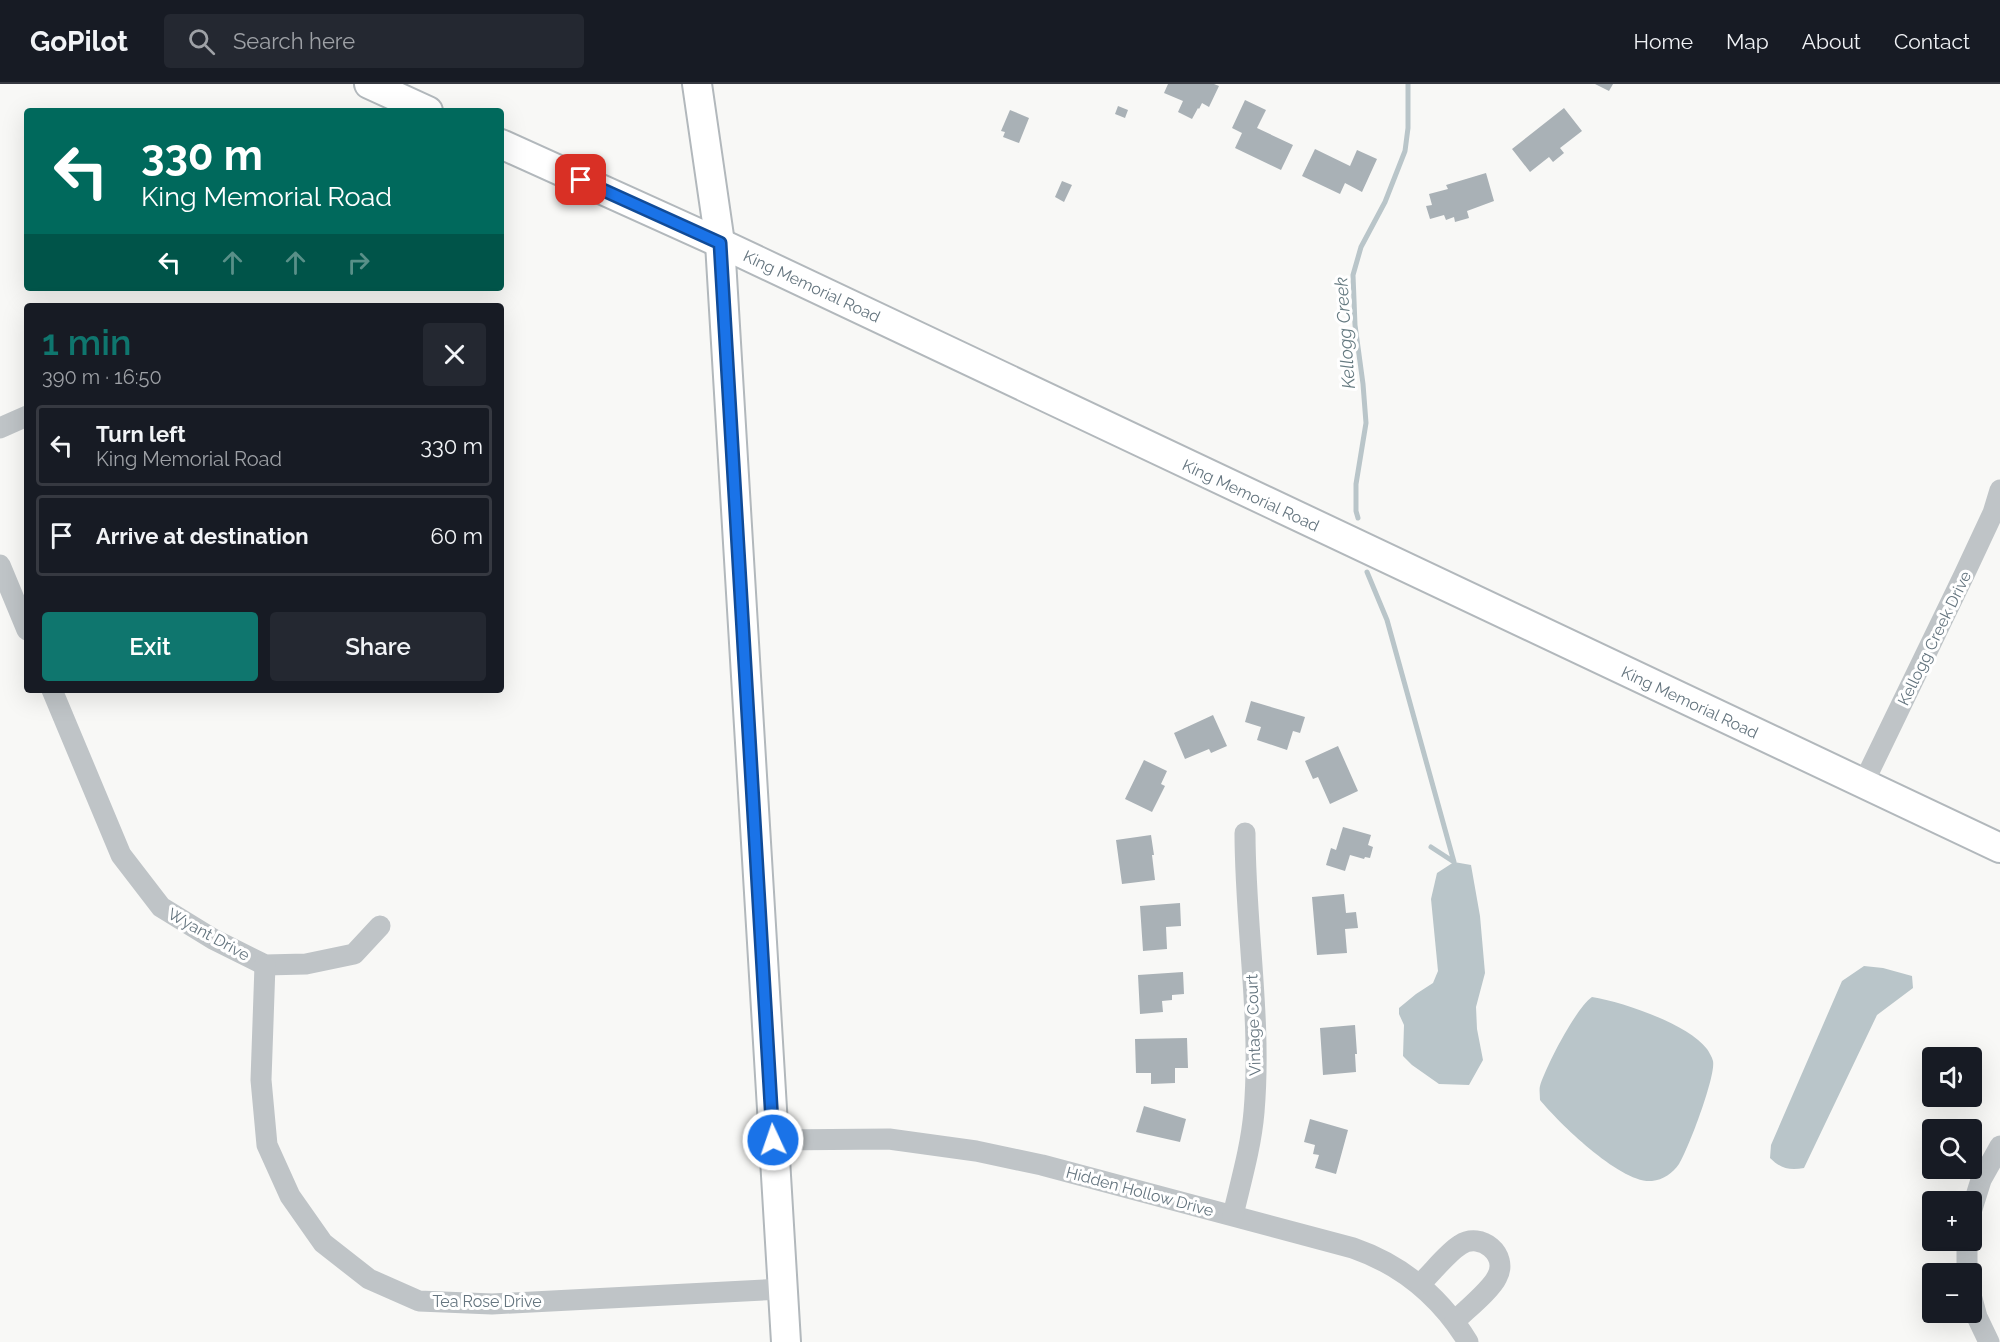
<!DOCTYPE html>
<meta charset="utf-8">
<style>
:root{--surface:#171b24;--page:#242831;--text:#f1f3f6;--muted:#9ea1a6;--line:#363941;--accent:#0f766e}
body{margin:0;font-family:Raleway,sans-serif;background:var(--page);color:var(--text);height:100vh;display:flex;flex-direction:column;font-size:22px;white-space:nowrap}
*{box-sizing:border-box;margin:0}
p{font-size:20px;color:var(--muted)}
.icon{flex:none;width:33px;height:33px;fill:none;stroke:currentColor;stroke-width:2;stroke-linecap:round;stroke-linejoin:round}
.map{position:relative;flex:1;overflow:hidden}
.panel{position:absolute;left:24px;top:219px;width:480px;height:390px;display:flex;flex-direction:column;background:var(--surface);border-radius:6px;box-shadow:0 6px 24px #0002}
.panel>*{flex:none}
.hud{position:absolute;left:24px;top:24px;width:480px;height:183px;border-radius:6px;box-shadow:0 6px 24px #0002;background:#00695c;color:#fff;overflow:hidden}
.controls{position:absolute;left:1922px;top:963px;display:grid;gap:12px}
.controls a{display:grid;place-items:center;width:60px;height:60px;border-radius:6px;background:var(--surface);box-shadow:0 6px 24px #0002;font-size:30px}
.pin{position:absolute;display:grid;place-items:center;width:51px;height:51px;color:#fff;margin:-26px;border-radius:12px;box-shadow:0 3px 9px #0006}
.me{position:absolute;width:66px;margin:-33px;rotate:357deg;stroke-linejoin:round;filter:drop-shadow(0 0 4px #0008)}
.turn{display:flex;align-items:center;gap:21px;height:126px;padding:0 18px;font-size:27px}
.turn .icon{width:78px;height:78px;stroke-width:2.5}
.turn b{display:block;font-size:42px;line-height:51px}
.lanes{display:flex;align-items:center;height:57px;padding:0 18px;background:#0003;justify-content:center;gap:30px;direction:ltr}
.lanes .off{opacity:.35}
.round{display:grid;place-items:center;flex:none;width:63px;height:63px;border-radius:6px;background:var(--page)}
.head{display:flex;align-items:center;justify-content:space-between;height:102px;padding:0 18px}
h1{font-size:36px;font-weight:600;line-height:45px;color:var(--accent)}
.primary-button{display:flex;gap:12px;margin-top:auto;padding:12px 18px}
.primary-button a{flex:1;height:69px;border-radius:6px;background:var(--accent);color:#fff;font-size:24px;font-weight:600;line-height:69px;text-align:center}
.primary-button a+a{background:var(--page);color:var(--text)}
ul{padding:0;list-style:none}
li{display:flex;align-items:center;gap:18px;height:81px;margin:0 12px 9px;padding:0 6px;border:3px solid var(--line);border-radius:6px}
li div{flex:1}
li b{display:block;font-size:22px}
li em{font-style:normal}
header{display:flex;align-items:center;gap:36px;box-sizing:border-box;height:84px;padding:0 30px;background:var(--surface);border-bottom:2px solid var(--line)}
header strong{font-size:28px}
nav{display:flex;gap:33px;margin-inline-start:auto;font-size:21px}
.search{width:420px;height:54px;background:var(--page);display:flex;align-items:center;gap:15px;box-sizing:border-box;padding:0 21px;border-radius:6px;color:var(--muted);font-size:22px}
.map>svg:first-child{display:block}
</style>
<header>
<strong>GoPilot</strong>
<div class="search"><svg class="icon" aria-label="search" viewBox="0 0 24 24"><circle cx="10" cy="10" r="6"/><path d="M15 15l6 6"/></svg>Search here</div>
<nav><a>Home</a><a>Map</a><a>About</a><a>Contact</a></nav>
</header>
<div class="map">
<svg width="2000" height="1258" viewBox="0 0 2000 1258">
<rect width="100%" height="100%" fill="#f8f8f6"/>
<g fill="#b9c5c9">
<path d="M 1454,778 L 1471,781 L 1480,832 L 1485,889 L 1476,923 L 1477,945 L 1483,976 L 1469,1001 L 1439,1000 L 1412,981 L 1403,972 L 1404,941 L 1399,930 L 1399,924 L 1416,910 L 1433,899 L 1438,887 L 1431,815 L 1437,789 Z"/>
<path d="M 1864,882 L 1883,884 L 1912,892 L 1913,904 L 1877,931 L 1804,1084 C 1789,1087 1780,1084 1770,1074 L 1771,1061 L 1842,897 Z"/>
<path d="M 1592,913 C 1623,918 1688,940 1707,965 C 1709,968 1712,973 1713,977 C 1716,992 1688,1066 1679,1080 C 1673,1089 1663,1096 1652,1097 C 1621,1100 1559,1039 1540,1016 C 1540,1011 1539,1006 1540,1002 C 1546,982 1576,924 1592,913 Z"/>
</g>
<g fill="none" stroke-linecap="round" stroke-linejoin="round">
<g stroke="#b9c5c9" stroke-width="5">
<path d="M 1358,434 L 1356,427 L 1356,400 L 1366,339 L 1363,300 L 1355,241 L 1353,191 L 1361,163 L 1385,118 L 1405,67 L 1408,44 L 1408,0"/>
<path d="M 1367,488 L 1387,536 L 1454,778 L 1431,763"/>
</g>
</g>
<g fill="#a9b1b6">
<path d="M 1168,0 L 1214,0 L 1219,2 L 1209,23 L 1202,19 L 1199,25 L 1198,24 L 1192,35 L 1178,28 L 1183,17 L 1164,9 Z"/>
<path d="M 1595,0 L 1613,0 L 1609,7 Z"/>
<path d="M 1245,16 L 1266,26 L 1257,44 L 1293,61 L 1281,86 L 1235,64 L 1242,49 L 1232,44 Z"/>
<path d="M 1118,22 L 1128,26 L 1125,34 L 1115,30 Z"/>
<path d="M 1564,24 L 1582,47 L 1560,64 L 1564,69 L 1553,78 L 1549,73 L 1530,88 L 1512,65 Z"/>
<path d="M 1010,26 L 1029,34 L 1019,59 L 1003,53 L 1005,48 L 1001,47 Z"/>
<path d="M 1315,65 L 1350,82 L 1357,66 L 1377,75 L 1362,108 L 1345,99 L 1340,110 L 1302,92 Z"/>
<path d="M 1486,89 L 1494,117 L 1467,127 L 1469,134 L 1455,138 L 1454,133 L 1446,136 L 1444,131 L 1430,135 L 1426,122 L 1432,121 L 1429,110 L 1448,105 L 1446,101 Z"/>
<path d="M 1062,97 L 1072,101 L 1064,118 L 1055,113 Z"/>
<path d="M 1251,617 L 1305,633 L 1300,649 L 1293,647 L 1287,666 L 1257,656 L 1261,643 L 1245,638 Z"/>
<path d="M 1213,631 L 1227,662 L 1211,669 L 1209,665 L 1185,675 L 1174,649 Z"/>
<path d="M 1338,662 L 1358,707 L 1330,720 L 1318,693 L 1313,695 L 1305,677 Z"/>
<path d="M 1144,676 L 1167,687 L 1161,700 L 1165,702 L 1152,728 L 1125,715 Z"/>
<path d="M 1343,743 L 1371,751 L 1368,761 L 1373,763 L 1370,774 L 1365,773 L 1364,775 L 1350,771 L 1345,787 L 1326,781 L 1331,764 L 1336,766 Z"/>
<path d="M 1151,751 L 1154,771 L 1152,771 L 1155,796 L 1122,800 L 1116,756 Z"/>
<path d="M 1344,810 L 1346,829 L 1356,828 L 1358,844 L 1345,845 L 1347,869 L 1317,871 L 1312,813 Z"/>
<path d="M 1180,819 L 1181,842 L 1166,843 L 1167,865 L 1143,867 L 1140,822 Z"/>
<path d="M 1183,888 L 1184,910 L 1172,911 L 1172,916 L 1162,917 L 1163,928 L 1140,930 L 1138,891 Z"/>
<path d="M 1355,941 L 1357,970 L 1355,970 L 1356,988 L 1323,991 L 1320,944 Z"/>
<path d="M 1187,954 L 1188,984 L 1175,984 L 1175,999 L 1151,1000 L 1151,989 L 1136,989 L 1135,955 Z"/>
<path d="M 1144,1022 L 1186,1035 L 1180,1058 L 1136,1048 Z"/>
<path d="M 1310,1035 L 1348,1046 L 1336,1090 L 1315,1084 L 1319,1071 L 1313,1070 L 1315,1061 L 1304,1058 Z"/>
</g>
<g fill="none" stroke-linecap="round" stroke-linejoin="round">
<defs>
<g id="secondary">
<path d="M 369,0 L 428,27"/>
<path d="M 697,0 L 720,159 L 786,1258"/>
<path d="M 501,60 L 720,159 L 2000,764"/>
</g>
</defs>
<use href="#secondary" stroke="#b2b8bc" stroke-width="32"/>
<g stroke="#bfc4c7" stroke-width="21">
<path d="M 0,344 L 27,332"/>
<path d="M 0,481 L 27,546"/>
<path d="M 52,606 L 121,771 L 161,823 L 213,855 L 265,881 L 306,880 L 354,870 L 380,842"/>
<path d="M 1863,700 L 1964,491 L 1993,429 L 2000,406"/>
<path d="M 265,881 L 261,996 L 267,1061 L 290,1112 L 323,1159 L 369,1195 L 419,1217 L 492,1220 L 783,1205"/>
<path d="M 773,1056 L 889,1055 L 976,1067 L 1042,1081 L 1353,1164 C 1402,1181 1441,1214 1468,1258"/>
<path d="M 1971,1128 L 1981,1096 L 2000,1062"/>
<path d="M 1233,1131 C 1241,1097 1251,1063 1254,1028 C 1262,935 1245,842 1245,749"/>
<path d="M 1967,1156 L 1967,1190"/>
<path d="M 1420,1200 C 1432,1189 1447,1169 1460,1161 C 1481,1147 1509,1171 1497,1193 C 1491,1206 1466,1226 1455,1237"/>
<path d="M 1971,1211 L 1977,1233 L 1989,1258"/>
</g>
<use href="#secondary" stroke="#fff" stroke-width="28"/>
</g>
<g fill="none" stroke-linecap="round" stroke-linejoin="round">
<defs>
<path id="route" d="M 581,96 L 720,159 L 773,1056"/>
</defs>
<use href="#route" stroke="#114b97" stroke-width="15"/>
<use href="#route" stroke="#1a73e8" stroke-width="10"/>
</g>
<g text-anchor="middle" stroke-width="6" stroke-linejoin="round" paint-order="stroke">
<g font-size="16" fill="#65757f" stroke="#fff">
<text transform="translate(812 202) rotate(25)" y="6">King Memorial Road</text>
<text transform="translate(1251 411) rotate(25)" y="6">King Memorial Road</text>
<text transform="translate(1934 554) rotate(-64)" y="6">Kellogg Creek Drive</text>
<text transform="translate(1690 618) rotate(25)" y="6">King Memorial Road</text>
<text transform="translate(209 850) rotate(29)" y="6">Wyant Drive</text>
<text transform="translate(1253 941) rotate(-92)" y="6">Vintage Court</text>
<text transform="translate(1140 1107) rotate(15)" y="6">Hidden Hollow Drive</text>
<text x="487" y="1223">Tea Rose Drive</text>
</g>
<g font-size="18" font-style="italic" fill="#657a80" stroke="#fff">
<text transform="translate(1345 249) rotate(-94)" y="6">Kellogg Creek</text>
</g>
</g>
</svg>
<div class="controls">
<a><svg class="icon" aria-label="sound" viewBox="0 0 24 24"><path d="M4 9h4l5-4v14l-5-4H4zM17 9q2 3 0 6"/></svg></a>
<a><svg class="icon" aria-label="search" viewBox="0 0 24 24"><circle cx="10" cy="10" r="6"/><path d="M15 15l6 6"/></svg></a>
<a>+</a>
<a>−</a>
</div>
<div class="pin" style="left:581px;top:96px;background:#d93025"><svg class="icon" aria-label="arrive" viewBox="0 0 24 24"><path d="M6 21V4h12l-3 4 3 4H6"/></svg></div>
<svg class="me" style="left:773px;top:1056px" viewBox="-20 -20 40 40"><circle r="17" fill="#1a73e8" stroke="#fff" stroke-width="3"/><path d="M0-11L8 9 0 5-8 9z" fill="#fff"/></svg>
<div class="hud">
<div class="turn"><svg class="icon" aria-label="left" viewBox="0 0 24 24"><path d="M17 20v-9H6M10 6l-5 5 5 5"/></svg><div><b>330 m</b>King Memorial Road</div></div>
<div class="lanes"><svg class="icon" aria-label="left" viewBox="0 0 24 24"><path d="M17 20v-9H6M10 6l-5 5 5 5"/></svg><svg class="icon off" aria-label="ahead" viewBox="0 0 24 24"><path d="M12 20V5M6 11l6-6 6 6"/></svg><svg class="icon off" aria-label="ahead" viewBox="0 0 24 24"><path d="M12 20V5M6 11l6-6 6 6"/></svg><svg class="icon off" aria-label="right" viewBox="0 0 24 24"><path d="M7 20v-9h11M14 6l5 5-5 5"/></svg></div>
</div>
<section class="panel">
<div class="head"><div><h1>1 min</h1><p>390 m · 16:50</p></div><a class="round"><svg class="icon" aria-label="close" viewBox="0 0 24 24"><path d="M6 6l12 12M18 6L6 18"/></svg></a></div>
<ul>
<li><svg class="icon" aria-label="left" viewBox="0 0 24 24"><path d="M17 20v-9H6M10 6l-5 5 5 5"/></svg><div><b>Turn left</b><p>King Memorial Road</p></div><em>330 m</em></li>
<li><svg class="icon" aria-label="arrive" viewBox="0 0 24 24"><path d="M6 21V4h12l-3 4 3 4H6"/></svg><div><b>Arrive at destination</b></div><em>60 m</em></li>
</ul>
<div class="primary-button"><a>Exit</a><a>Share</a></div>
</section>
</div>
